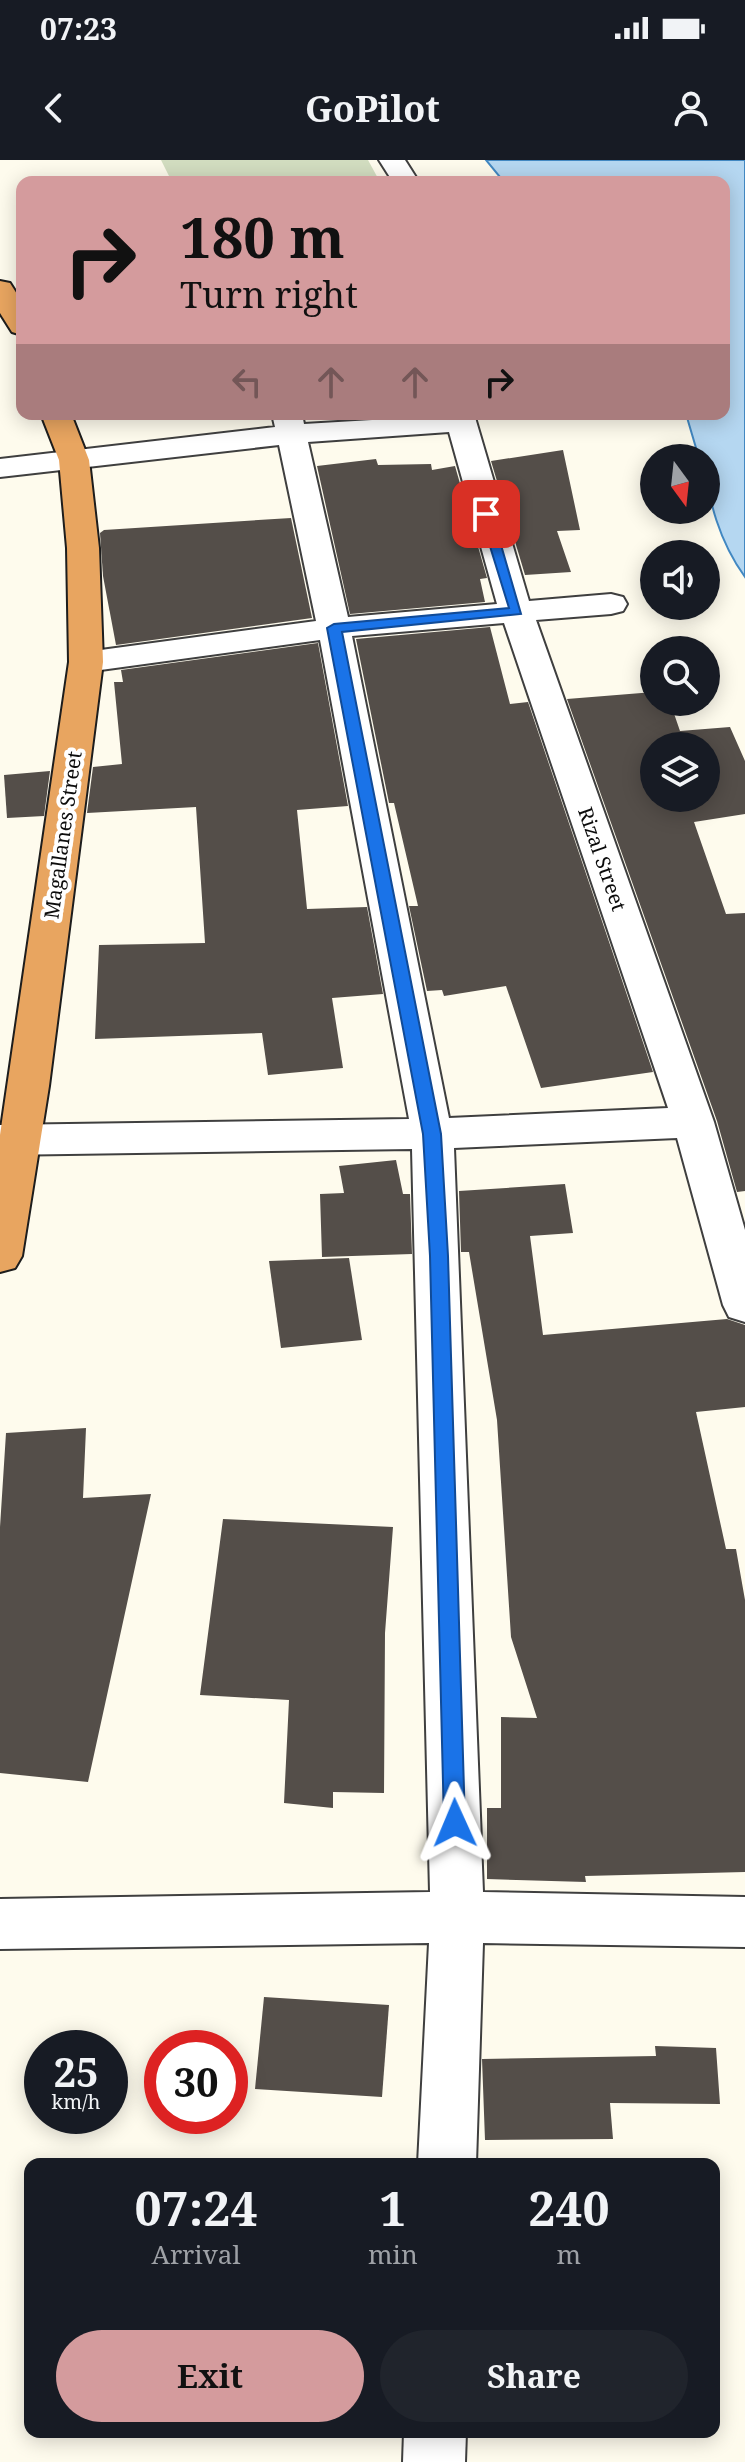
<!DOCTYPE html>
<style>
:root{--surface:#171b24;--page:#20242c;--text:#f1f3f6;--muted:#9ea1a6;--accent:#d49b9d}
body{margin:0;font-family:"Noto Serif",serif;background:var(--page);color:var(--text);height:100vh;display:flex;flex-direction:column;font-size:30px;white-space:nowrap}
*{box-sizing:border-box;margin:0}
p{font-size:26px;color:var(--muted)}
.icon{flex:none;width:44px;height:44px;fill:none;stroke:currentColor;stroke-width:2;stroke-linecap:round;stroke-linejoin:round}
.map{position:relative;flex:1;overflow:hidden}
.panel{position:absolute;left:24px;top:1998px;width:696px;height:280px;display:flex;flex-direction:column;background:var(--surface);border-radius:16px;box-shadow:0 4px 20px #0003}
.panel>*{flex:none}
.top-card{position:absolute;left:16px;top:16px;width:714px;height:244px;border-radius:16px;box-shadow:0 4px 20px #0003;background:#d49b9d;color:#111;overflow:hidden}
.needle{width:52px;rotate:165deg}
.fabs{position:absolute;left:640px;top:284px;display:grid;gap:16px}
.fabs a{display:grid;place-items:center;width:80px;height:80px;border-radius:50%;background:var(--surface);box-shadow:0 4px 20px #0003;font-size:40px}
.speed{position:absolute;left:24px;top:1870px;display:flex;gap:16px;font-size:40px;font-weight:700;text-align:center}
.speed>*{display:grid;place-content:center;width:104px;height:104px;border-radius:50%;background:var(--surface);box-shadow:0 4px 20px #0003;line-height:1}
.speed small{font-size:20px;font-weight:400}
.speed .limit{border:12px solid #d22;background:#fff;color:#111}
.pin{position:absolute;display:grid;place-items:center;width:68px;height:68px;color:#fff;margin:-34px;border-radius:16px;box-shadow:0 4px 12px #0006}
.me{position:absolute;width:88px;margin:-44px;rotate:359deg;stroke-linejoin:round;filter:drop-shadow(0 0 6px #0008)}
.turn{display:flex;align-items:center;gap:28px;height:168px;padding:0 32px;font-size:36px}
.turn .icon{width:104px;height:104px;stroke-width:2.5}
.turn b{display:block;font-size:56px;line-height:68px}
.lanes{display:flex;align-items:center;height:76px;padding:0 32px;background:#0003;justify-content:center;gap:40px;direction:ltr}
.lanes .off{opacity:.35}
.eta{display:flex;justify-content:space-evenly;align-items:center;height:136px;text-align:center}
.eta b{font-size:48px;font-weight:700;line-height:56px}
.cta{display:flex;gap:16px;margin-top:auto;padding:16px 32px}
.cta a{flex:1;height:92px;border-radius:48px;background:var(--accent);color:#111;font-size:32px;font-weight:700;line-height:92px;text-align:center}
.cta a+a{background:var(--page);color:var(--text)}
.status{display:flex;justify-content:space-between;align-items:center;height:56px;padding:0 40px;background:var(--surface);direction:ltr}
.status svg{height:22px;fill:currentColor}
header{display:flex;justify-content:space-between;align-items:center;height:104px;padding:0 32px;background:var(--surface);font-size:36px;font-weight:700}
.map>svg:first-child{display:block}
</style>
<div class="status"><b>07:23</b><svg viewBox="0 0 49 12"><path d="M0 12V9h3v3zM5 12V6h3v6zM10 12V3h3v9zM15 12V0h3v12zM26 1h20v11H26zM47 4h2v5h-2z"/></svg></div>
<header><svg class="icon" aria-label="back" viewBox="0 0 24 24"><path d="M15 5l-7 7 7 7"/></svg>GoPilot<svg class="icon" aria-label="person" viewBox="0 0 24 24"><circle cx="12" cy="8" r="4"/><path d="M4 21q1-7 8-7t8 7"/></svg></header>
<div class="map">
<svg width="745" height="2302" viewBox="0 0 745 2302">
<rect width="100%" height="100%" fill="#fefbed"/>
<path fill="#d2ddc0" d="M 161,0 L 368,0 L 380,22 L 172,22 Z"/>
<path fill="#b5d7f1" stroke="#4288c2" stroke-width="2" d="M 486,0 L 745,0 L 745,417 C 721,384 706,339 706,298 L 699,298 L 686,254 L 724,254 L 724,22 L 504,22 Z"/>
<g fill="#544e49" fill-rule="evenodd">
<path d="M 563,290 L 580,370 L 557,371 L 571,412 L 525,415 L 491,301 Z"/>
<path d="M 376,299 L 378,305 L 431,304 L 432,310 L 455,306 L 487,418 L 480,419 L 485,442 L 350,454 L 317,306 Z"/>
<path d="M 291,358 L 312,458 L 116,485 L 103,416 L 100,373 L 104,370 Z"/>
<path d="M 490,467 L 510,544 L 528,542 L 653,912 L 541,928 L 506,826 L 444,836 L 442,830 L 427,831 L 409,746 L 418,746 L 394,643 L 389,643 L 356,479 Z"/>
<path d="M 318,483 L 348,646 L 297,650 L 307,749 L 367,747 L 383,834 L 332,838 L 343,908 L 268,915 L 262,873 L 95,879 L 99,785 L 205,783 L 196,647 L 87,653 L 93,607 L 122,604 L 114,522 L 123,522 L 121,510 Z"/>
<path d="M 654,532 L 654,542 L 670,542 L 680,571 L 730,567 L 745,601 L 745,654 L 694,662 L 726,754 L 745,753 L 745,1031 L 737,1032 L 717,961 L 567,539 ZM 654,586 L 706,586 L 706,638 L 654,638 Z"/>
<path d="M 50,611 L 44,656 L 7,658 L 4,615 Z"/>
<path d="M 396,1000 L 403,1034 L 410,1034 L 412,1094 L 322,1097 L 320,1034 L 344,1033 L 339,1006 Z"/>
<path d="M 565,1024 L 573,1073 L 530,1076 L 543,1175 L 727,1159 L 745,1165 L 745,1247 L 696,1252 L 726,1389 L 736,1389 L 745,1440 L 745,1712 L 585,1716 L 586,1722 L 487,1719 L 487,1648 L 501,1648 L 501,1557 L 537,1558 L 511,1477 L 497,1260 L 469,1092 L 461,1092 L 459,1031 Z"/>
<path d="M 349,1098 L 362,1180 L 281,1188 L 269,1101 Z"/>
<path d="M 86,1268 L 83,1338 L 151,1334 L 88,1622 L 0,1613 L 0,1367 L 6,1273 Z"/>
<path d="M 223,1359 L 393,1367 L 385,1473 L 384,1633 L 333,1632 L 333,1648 L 284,1643 L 289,1540 L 200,1535 Z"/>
<path d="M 264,1837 L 389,1845 L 382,1937 L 255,1929 Z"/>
<path d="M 655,1886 L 716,1888 L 720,1944 L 610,1943 L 613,1979 L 485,1980 L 482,1899 L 656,1896 Z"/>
</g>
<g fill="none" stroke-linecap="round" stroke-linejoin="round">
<defs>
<g id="minor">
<path d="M 379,0 L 405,0 L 419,22 L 393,22 Z"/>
<path d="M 272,254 L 302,254 L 304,264 L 474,254 L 529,441 L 611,434 L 623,437 L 627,444 L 623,451 L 611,454 L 536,460 L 714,962 L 745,1070 L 745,1162 L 729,1157 L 723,1145 L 677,978 L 454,988 L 483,1732 L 745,1737 L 745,1787 L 483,1783 L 476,2004 L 418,2004 L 429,1783 L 0,1789 L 0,1739 L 430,1732 L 412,989 L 0,995 L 0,965 L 409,959 L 320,480 L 86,512 L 74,509 L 69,502 L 74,495 L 86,492 L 316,461 L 279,285 L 0,317 L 0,299 L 275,267 ZM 449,272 L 497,444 L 348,457 L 308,282 ZM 504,463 L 668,948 L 449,958 L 352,476 Z"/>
<path d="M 404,2272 L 466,2272 L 465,2302 L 403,2302 Z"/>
</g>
<g id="highway">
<path d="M 0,121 L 10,123 L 22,142 L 22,175 L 12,172 L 0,153 Z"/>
<path d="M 41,254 L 71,254 L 89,300 L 99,388 L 103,502 L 49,926 L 22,1096 L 15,1108 L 0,1112 L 0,975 L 69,502 L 67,388 L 59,300 Z"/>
</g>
</defs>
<use href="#minor" stroke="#3f3f3f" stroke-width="4"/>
<use href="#highway" stroke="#1d1d1d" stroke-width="4"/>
<use href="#minor" fill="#fff" fill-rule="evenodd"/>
<use href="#highway" fill="#e8a560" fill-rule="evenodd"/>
</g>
<path fill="#1a73e8" stroke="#114b97" stroke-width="2" d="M 486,350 L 492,354 L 521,454 L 342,472 L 441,974 L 448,1096 L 465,1663 L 462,1670 L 455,1673 L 447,1670 L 444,1663 L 430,1096 L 423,974 L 327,468 L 334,464 L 509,448 L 480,354 Z"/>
<g text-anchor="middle" stroke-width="8" stroke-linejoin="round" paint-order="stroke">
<g font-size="20" fill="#0c0c0c" stroke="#fff">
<text transform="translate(63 675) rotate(-82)" y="7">Magallanes Street</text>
<text transform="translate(602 699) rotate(71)" y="7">Rizal Street</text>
</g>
</g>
</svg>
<div class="fabs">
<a><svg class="needle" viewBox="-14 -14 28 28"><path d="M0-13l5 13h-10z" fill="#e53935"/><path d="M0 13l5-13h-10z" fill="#9ea1a6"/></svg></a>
<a><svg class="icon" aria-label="sound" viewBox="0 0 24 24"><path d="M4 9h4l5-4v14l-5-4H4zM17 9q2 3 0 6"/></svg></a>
<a><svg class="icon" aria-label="search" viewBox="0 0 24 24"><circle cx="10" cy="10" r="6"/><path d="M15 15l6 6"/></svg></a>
<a><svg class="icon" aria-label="layers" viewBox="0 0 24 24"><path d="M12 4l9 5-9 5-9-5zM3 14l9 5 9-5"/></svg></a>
</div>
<div class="speed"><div>25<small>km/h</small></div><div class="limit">30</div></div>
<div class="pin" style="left:486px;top:354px;background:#d93025"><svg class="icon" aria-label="arrive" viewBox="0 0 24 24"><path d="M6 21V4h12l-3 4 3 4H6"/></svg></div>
<svg class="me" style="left:455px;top:1663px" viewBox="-20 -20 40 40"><path d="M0-17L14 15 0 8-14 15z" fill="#1a73e8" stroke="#fff" stroke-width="4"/></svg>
<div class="top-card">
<div class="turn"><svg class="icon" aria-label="right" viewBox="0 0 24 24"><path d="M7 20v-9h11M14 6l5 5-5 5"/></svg><div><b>180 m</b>Turn right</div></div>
<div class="lanes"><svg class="icon off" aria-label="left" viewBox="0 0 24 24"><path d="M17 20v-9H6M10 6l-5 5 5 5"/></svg><svg class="icon off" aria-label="ahead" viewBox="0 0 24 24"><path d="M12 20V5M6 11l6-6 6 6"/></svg><svg class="icon off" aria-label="ahead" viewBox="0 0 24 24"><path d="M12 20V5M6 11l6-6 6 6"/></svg><svg class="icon" aria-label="right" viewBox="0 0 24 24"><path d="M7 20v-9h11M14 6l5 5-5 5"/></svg></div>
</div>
<section class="panel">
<div class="eta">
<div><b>07:24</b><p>Arrival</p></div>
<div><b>1</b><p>min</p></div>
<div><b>240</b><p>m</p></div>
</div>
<div class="cta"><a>Exit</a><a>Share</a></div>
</section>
</div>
